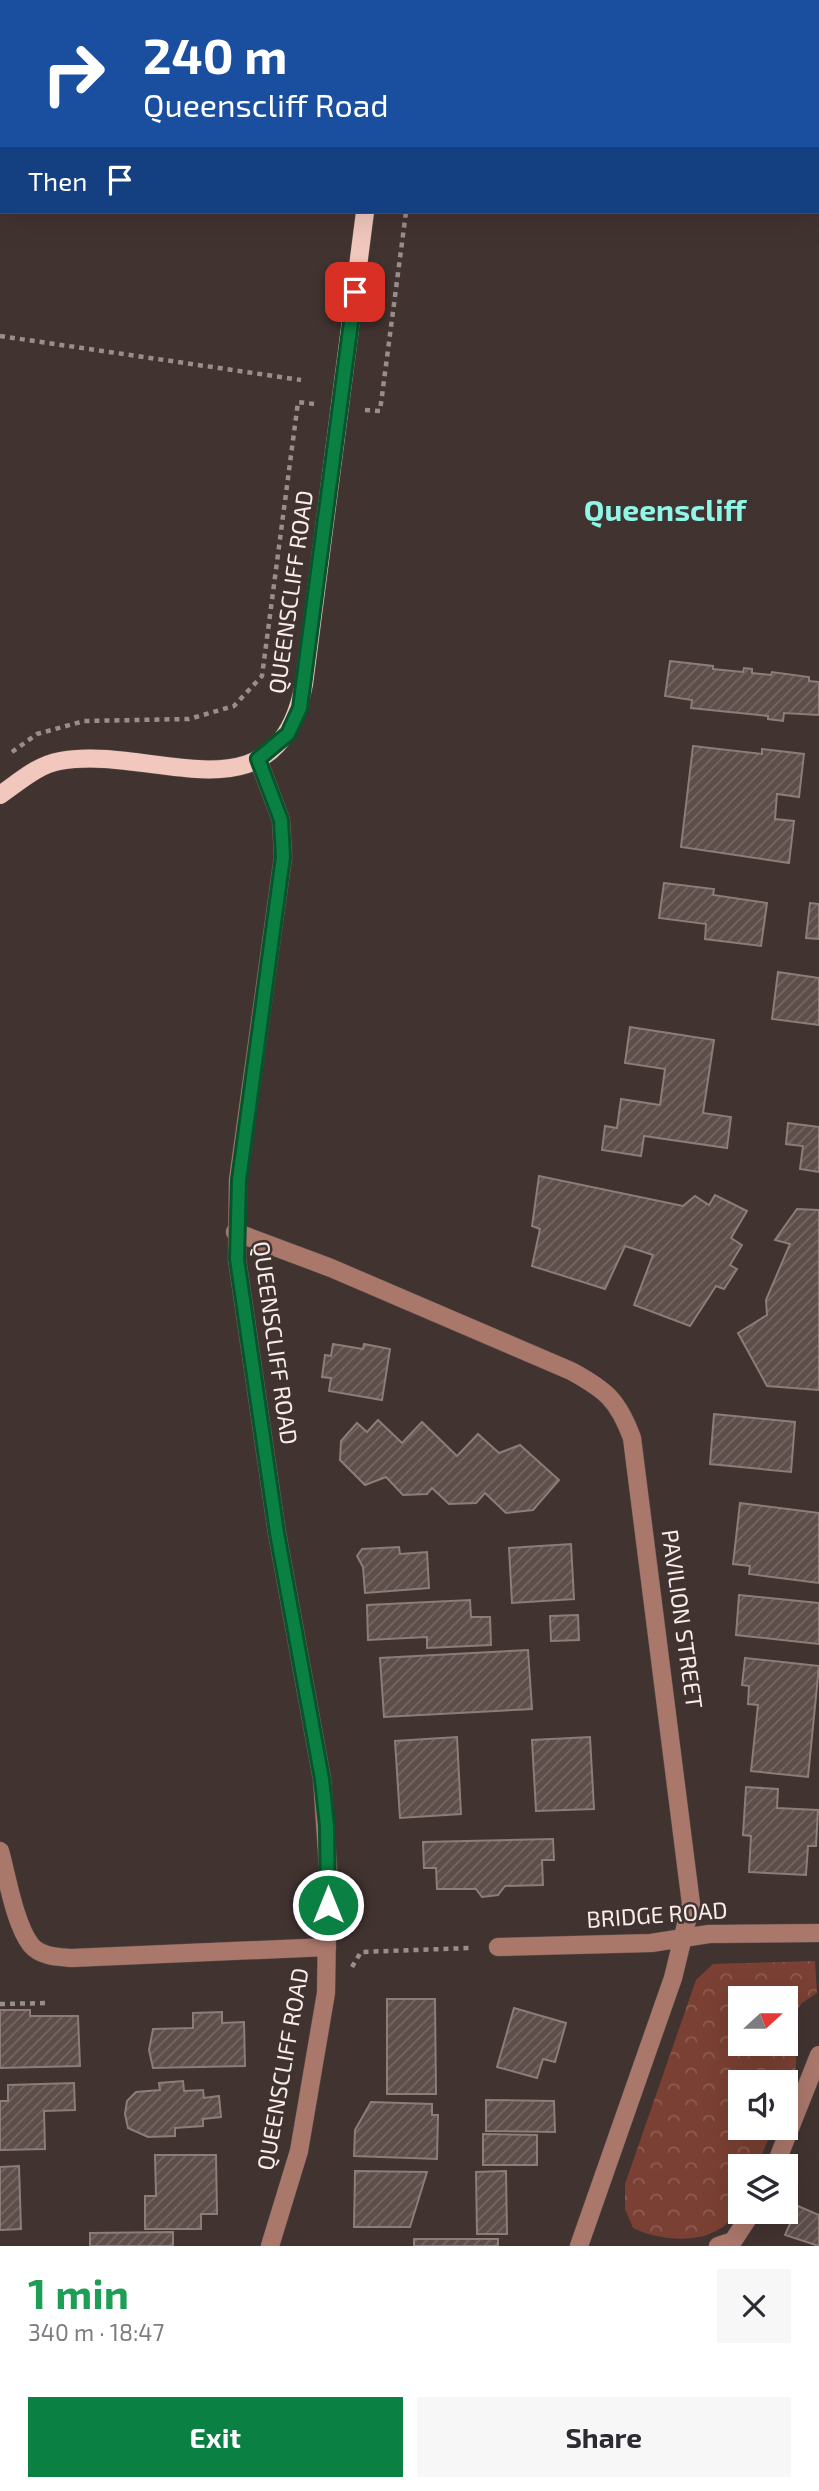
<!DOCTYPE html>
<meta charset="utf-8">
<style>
:root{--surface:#fff;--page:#f7f7f7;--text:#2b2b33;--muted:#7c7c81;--accent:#0b8043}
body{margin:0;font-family:"Exo 2",sans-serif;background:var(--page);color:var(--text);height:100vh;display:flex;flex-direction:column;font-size:26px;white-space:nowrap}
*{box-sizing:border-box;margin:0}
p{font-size:23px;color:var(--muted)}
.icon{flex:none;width:38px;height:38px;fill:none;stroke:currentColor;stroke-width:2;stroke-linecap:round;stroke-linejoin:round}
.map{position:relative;height:2246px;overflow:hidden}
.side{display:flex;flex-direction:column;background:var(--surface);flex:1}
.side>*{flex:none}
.top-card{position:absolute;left:0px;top:0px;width:819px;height:214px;box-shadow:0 7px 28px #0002;background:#1a4fa0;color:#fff;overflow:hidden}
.needle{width:46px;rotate:69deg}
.tools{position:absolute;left:728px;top:1986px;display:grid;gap:14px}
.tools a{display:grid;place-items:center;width:70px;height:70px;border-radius:0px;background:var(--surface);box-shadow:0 7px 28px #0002;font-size:35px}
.pin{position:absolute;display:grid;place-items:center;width:60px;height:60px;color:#fff;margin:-30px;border-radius:14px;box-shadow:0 4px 10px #0006}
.me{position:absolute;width:77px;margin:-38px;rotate:0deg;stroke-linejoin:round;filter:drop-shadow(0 0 5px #0008)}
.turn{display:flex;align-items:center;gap:24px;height:147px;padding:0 28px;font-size:32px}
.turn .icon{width:91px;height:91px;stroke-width:2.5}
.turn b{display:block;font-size:49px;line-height:60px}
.then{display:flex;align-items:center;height:66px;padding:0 28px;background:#0003;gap:14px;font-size:26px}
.round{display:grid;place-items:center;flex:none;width:74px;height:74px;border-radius:0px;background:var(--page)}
.summary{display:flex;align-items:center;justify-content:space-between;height:119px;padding:0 28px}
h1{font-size:42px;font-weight:700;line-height:52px;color:#1e9e55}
.cta{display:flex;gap:14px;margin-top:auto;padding:14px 28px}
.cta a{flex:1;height:80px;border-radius:0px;background:var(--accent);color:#fff;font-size:28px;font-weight:700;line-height:80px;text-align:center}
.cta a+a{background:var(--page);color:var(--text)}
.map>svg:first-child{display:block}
</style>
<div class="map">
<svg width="819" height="2246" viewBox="0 0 819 2246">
<defs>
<pattern id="park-crowns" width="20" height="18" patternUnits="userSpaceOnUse" patternTransform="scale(1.75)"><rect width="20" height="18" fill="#7a4033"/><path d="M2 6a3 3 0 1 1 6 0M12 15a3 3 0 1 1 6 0" fill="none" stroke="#8e5c51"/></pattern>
<pattern id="building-hatch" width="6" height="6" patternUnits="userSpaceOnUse" patternTransform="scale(1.75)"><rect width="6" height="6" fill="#5d4e4a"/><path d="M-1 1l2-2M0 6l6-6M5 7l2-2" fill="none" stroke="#756864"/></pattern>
</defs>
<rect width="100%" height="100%" fill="#413330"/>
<path fill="url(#park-crowns)" d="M 815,1961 L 817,1993 L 802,2003 L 786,2025 L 786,1998 L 740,1998 L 740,2044 L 786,2044 L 786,2032 C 803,2055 796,2074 786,2098 L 786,2082 L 740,2082 L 740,2128 L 773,2128 L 757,2166 L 740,2166 C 740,2177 743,2190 740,2200 C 729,2246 668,2245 633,2228 L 625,2209 L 625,2184 L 696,1980 L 713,1964 Z"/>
<g fill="url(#building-hatch)" stroke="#8d7c78" stroke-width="2">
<path d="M 670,661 L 713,666 L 713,669 L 743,672 L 744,668 L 752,669 L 752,673 L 771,675 L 772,672 L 809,677 L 809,681 L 819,682 L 819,715 L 784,713 L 783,721 L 768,719 L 768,716 L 691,708 L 692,700 L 665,696 Z"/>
<path d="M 693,746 L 762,754 L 762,749 L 804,754 L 799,797 L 777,794 L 775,819 L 794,821 L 789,863 L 681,847 Z"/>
<path d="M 664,883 L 714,889 L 713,895 L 767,903 L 761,946 L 705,939 L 706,924 L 659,918 Z"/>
<path d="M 810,903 L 819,904 L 819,939 L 806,938 Z"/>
<path d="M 778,972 L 819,978 L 819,1025 L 772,1019 Z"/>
<path d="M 630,1027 L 714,1040 L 703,1113 L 731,1117 L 727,1148 L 644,1136 L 641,1156 L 602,1150 L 605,1126 L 617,1128 L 621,1099 L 660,1105 L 665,1069 L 625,1063 Z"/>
<path d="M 788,1123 L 819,1127 L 819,1172 L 800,1169 L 803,1146 L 786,1144 Z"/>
<path d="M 539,1176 L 683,1206 L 695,1196 L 709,1205 L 715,1195 L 747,1211 L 731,1238 L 742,1245 L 730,1265 L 737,1269 L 724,1289 L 716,1286 L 690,1326 L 634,1305 L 653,1255 L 625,1246 L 605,1289 L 532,1266 L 540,1229 L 532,1226 Z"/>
<path d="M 797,1209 L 819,1210 L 819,1390 L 767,1386 L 738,1333 L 767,1315 L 766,1300 L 790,1244 L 775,1240 Z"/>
<path d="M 333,1344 L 363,1349 L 364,1344 L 390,1349 L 382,1400 L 329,1391 L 331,1378 L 322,1377 L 325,1355 L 331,1356 Z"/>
<path d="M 714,1414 L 795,1422 L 791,1472 L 710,1464 Z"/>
<path d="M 378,1420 L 402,1443 L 422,1422 L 457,1456 L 478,1434 L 499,1453 L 520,1445 L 559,1480 L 533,1510 L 506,1513 L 485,1493 L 476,1503 L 449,1504 L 432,1488 L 427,1494 L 403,1495 L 386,1477 L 365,1485 L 340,1460 L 341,1441 L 357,1423 L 367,1432 Z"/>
<path d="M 740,1503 L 819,1513 L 819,1583 L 749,1574 L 750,1566 L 733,1564 Z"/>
<path d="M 571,1544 L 574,1599 L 512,1603 L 509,1548 Z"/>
<path d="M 399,1547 L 400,1554 L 427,1552 L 429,1588 L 365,1593 L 363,1567 L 357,1556 L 362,1549 Z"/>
<path d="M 739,1595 L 819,1603 L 819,1644 L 736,1635 Z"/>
<path d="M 470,1600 L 471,1617 L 490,1617 L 491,1645 L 427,1648 L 427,1637 L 368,1640 L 367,1605 Z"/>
<path d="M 578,1615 L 579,1640 L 551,1641 L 550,1616 Z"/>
<path d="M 528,1650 L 532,1709 L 384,1717 L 380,1658 Z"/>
<path d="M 745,1658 L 819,1666 L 808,1777 L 751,1771 L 758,1705 L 748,1704 L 749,1686 L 742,1685 Z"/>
<path d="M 457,1737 L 461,1814 L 400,1818 L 395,1741 Z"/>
<path d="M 590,1737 L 594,1809 L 536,1811 L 532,1740 Z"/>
<path d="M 746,1787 L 778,1789 L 777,1808 L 818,1810 L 816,1846 L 808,1846 L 806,1875 L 749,1872 L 751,1836 L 743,1835 Z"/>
<path d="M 553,1839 L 554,1860 L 542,1860 L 543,1885 L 505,1886 L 498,1895 L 482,1897 L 476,1889 L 437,1889 L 436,1868 L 424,1868 L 423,1842 Z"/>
<path d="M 387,1999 L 435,1999 L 436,2094 L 387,2094 Z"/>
<path d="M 514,2008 L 566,2023 L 555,2062 L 543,2059 L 537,2078 L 497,2067 Z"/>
<path d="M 0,2010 L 30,2010 L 30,2016 L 78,2016 L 80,2066 L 0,2068 Z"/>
<path d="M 222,2012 L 222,2023 L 244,2022 L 245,2066 L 153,2068 L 149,2050 L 153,2029 L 193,2028 L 193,2013 Z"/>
<path d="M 183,2081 L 184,2091 L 203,2090 L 204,2098 L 219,2096 L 221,2117 L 203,2119 L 203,2126 L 175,2128 L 175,2136 L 148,2137 L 128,2128 L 125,2114 L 127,2101 L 136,2092 L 160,2090 L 159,2083 Z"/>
<path d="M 74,2083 L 75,2110 L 44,2111 L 45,2149 L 0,2150 L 0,2101 L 8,2101 L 8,2085 Z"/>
<path d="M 486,2100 L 554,2101 L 555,2132 L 486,2131 Z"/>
<path d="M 371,2102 L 432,2104 L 432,2115 L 438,2115 L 437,2159 L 354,2156 L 355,2130 Z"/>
<path d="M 483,2134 L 537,2135 L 537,2165 L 483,2165 Z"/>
<path d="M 155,2155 L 216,2155 L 217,2214 L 201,2214 L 201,2229 L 145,2229 L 145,2196 L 156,2196 Z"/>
<path d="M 19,2166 L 21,2229 L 0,2230 L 0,2167 Z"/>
<path d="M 355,2171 L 427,2172 L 410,2227 L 354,2227 Z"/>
<path d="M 506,2171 L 507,2234 L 477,2234 L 476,2172 Z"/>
<path d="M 798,2206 L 819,2215 L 819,2246 L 785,2235 Z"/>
<path d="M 173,2232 L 173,2246 L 90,2246 L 90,2233 Z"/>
<rect x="414" y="2239" width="84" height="7"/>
</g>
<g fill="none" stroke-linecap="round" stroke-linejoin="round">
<defs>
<g id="minor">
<path d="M 258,759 L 281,820 L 283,857 L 238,1180 L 237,1259 L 277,1533 L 322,1779 L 328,1867 L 326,1993 L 299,2151 L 270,2246"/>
<path d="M 235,1232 L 331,1268 L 571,1371 C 606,1390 618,1400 632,1438 L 691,1904 L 673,1978 L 579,2246"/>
<path d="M 0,1851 C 7,1876 15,1925 31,1945 C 41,1957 59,1957 72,1958 L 327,1947"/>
<path d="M 498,1947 L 651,1943 L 709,1934 L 819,1933"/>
<path d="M 775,2166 L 819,2055"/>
<path d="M 718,2246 L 733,2241 L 752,2212"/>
</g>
<g id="major">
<path d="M 393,2 L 393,0"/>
<path d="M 0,795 C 19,782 37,765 60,761 C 153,744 277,826 304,684 L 365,212"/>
</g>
</defs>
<use href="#minor" stroke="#5e514e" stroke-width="19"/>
<use href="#major" stroke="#5e514e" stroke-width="19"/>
<g stroke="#9a8e8c" stroke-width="4.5" stroke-dasharray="5 5" stroke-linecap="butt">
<path d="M 433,2 L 434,0"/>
<path d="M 0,336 L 301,380"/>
<path d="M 365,410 L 380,411 L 406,212"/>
<path d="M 12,752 L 37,734 L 84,721 L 189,719 L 234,706 L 262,676 L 298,402 L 314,404"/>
<path d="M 352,1967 L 361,1952 L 470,1948"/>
<path d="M 0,2004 L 50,2003"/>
</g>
<use href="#minor" stroke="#aa776b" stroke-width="18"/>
<use href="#major" stroke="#f2c8be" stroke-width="18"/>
</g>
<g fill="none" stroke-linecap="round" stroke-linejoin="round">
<defs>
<path id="route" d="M 328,1905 L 327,1826 L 322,1779 L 277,1533 L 237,1259 L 239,1180 L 283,857 L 281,820 L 258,759 L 288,734 L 300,708 L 355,292"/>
</defs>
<use href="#route" stroke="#07532c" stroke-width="18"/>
<use href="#route" stroke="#0b8043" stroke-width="12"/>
</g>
<g text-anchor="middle" stroke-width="5" stroke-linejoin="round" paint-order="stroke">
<g font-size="23" fill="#f7edeb" stroke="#413330">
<text transform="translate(291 592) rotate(-82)" y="8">QUEENSCLIFF ROAD</text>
<text transform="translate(275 1343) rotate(82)" y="8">QUEENSCLIFF ROAD</text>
<text transform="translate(682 1619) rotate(82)" y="8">PAVILION STREET</text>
<text transform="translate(657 1915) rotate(-4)" y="8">BRIDGE ROAD</text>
<text transform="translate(283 2069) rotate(-80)" y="8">QUEENSCLIFF ROAD</text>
</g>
<g font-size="30" font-weight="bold" fill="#90f7e8" stroke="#413330">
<text x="665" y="521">Queenscliff</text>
</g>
</g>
</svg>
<div class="tools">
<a><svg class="needle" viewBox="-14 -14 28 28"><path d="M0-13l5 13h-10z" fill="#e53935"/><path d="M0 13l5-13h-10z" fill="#7c7c81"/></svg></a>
<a><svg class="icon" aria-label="sound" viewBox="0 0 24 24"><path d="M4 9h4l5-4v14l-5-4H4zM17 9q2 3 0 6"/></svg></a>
<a><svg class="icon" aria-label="layers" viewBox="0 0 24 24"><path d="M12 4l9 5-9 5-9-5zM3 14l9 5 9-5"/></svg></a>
</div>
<div class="pin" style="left:355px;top:292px;background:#d93025"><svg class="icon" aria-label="arrive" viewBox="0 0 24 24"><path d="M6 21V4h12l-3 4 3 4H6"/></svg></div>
<svg class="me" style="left:328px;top:1905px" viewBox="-20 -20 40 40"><circle r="17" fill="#0b8043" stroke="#fff" stroke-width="3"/><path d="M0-11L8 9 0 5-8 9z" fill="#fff"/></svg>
<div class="top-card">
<div class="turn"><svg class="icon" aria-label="right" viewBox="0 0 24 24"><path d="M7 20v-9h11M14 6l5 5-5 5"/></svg><div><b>240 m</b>Queenscliff Road</div></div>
<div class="then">Then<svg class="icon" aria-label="arrive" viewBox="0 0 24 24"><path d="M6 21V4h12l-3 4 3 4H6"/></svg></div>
</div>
</div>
<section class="side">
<div class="summary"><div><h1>1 min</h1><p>340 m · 18:47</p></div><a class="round"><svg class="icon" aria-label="close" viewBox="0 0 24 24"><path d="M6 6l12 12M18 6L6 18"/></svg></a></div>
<div class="cta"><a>Exit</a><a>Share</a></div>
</section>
